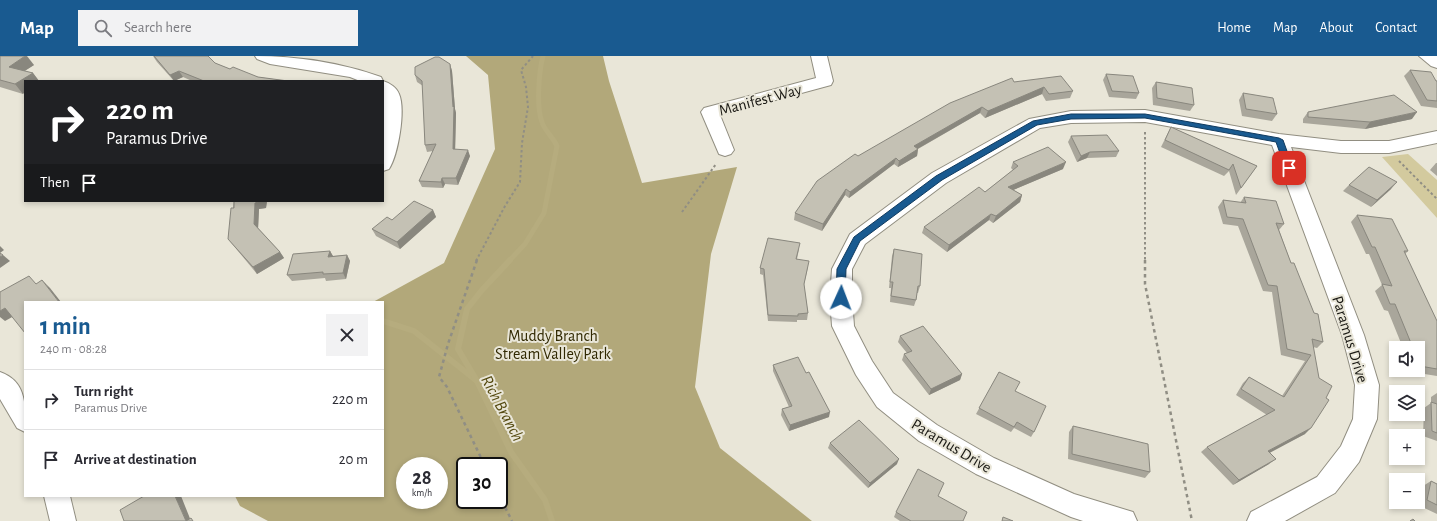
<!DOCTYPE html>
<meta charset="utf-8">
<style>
:root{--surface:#fff;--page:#f2f2f3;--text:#2b2b33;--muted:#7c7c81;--line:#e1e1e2;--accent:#195a90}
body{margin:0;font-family:"Alegreya Sans",sans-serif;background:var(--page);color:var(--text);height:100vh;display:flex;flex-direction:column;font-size:15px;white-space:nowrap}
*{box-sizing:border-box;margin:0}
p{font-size:13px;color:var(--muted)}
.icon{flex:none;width:22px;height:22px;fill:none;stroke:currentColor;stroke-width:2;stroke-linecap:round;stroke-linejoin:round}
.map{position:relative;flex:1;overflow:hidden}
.side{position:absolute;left:24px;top:245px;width:360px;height:196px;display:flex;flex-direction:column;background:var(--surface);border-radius:0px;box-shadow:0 2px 6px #0003}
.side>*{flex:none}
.hud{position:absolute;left:24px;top:24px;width:360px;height:122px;border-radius:0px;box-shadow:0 2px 6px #0003;background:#202124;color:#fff;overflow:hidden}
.fabs{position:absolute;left:1389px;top:285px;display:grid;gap:8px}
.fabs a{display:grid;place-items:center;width:36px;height:36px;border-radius:0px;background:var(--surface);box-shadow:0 2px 6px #0003;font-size:20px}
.speed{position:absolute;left:396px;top:401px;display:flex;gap:8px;font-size:20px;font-weight:700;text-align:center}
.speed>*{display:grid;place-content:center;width:52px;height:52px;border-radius:50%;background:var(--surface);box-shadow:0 2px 6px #0003;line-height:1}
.speed small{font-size:10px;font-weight:400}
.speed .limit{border:2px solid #111;border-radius:6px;background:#fff;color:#111}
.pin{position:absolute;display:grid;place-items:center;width:34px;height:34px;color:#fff;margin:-17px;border-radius:8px;box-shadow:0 2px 6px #0006}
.me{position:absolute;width:44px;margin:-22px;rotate:2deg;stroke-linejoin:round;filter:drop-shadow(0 0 3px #0008)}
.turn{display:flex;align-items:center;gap:14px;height:84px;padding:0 16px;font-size:18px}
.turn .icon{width:52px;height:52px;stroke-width:2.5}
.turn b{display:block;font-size:28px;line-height:34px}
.then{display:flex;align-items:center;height:38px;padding:0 16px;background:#0003;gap:8px;font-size:15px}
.round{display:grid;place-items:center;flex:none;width:42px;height:42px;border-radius:0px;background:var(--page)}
.head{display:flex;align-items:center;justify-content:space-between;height:68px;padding:0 16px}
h1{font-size:24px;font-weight:700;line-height:30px;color:var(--accent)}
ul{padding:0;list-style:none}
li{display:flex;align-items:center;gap:12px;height:60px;padding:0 16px;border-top:1px solid var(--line)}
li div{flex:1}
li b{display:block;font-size:15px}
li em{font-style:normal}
header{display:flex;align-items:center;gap:24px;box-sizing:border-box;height:56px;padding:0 20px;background:var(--accent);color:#fff}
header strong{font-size:19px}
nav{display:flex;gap:22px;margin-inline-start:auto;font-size:14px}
.search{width:280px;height:36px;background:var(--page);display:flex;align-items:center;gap:10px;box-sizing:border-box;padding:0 14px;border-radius:0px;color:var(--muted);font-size:15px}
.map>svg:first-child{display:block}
</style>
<header>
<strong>Map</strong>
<div class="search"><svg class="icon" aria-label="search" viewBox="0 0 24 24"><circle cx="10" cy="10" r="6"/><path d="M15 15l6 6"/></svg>Search here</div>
<nav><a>Home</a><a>Map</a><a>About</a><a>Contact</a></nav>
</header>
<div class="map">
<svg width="1437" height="465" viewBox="0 0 1437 465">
<rect width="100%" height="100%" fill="#e9e6d8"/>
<path fill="#d3ca9e" d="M 1408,98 L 1437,124 L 1437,162 L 1382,101 Z"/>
<path fill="#b2a87a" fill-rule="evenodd" d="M 466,0 L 603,0 L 609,25 L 642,127 L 737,111 L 711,198 L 695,331 L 720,392 L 812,465 L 268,465 L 240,450 L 235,440 L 383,440 L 383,246 L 373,246 L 444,207 L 495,93 L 488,19 ZM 405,410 L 439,410 L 439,444 L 405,444 ZM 465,410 L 499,410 L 499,444 L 465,444 Z"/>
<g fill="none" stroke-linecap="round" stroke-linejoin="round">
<path stroke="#b6ac7e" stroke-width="5" d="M 509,205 L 525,188 L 544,157 L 557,90 C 553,81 544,74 542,66 C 536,51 539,15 543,0"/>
<g stroke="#b6ac7e" stroke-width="6">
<path d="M 383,265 L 414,275 L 477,325 L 511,396 L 545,444 L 552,465"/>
<path d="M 477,325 L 458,293 L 467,253 L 482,234 L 510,204"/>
</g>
<defs>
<g id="minor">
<path d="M 255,0 C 297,0 342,7 381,21 L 383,25 C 390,27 397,32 399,38 C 406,54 398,99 389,113 L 383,115 L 384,48 L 383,25 L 360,25 L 350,21 L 270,8 L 257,3 Z"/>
<path d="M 811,0 L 827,0 L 833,25 L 831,29 L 720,59 L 734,94 L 731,98 L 725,100 L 719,98 L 701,56 L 704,52 L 816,22 Z"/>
<path d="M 1419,0 L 1437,0 L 1437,12 L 1431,10 Z"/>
<path d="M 1145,54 L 1279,78 L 1341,85 L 1389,85 L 1437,75 L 1437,87 L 1389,97 L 1341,97 L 1291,91 L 1364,279 L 1379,329 L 1377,363 L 1359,406 L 1335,437 L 1285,465 L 1247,465 L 1251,456 L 1317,421 L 1341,390 L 1353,363 L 1355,329 L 1342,279 L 1272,89 L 1145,66 L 1071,67 L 1040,72 L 946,127 L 865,188 L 852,213 L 852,242 L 854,270 L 872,305 L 893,337 L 937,369 L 994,402 L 1074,438 L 1133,456 L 1137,465 L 1083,465 L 1071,461 L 976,418 L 919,385 L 877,351 L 856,319 L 832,270 L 830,242 L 832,213 L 850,178 L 932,117 L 1029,63 L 1071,55 Z"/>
<path d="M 0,316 C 28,326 25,351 25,376 L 17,372 L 0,343 Z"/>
<path d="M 44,440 L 70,440 L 76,465 L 50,465 Z"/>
</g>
</defs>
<use href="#minor" stroke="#918e81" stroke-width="2"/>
<g stroke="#908e84" stroke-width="2" stroke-dasharray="2.5 2.5" stroke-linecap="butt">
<path d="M 1145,76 L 1145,205"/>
<path d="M 1399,105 L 1437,143"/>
<path d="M 682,156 L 716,108"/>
<path d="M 476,205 L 505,150 L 520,126 L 522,87 L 528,51 L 526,31 L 521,14 L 533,0"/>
</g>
<g stroke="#908e84" stroke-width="2.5" stroke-dasharray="3.5 3.5" stroke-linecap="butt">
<path d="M 477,204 L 448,288 L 439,321 L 447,331 L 485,410"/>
<path d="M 1145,204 L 1145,228 L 1192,465"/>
<path d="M 499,439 L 512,465"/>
</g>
<use href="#minor" fill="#fff" fill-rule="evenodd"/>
</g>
<g fill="#a9a69b">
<path d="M 0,0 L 34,9 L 24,15 L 33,17 L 39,25 L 25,25 L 23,38 L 0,31 Z"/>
<path d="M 153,0 L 215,7 L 230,13 L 258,21 L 288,25 L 192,25 L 183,21 L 174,25 L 157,6 Z"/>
<path d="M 450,8 L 452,15 L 455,53 L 456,57 L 455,93 L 470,100 L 458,129 L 445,128 L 443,132 L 422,131 L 419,125 L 433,95 L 427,96 L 425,89 L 423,30 L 417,26 L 415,19 Z"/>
<path d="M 1410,14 L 1437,25 L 1437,52 L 1421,50 L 1404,20 Z"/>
<path d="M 1106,18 L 1139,37 L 1136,43 L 1109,41 L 1103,24 Z"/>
<path d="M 1014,26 L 1073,35 L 1070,42 L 1046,45 L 1042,38 L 985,62 L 980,57 L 918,93 L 917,100 L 898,111 L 894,108 L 849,142 L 845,139 L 822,175 L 794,164 L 795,157 L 858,100 Z"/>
<path d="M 1156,26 L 1194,49 L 1190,55 L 1153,49 L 1152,32 Z"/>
<path d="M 1243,37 L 1277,58 L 1272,65 L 1242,60 L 1239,44 Z"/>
<path d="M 1308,56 L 1412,63 L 1365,73 L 1303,67 L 1303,63 Z"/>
<path d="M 1171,71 L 1257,110 L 1236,139 L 1229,115 L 1224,120 L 1161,91 Z"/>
<path d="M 1071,80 L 1119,95 L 1116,101 L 1087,102 L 1077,106 L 1068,86 Z"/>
<path d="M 1013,106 L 1063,113 L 1013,134 L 1022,139 L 1020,146 L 993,167 L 989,164 L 947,196 L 922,177 L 924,171 L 985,136 L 1013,114 L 1011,112 Z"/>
<path d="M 1436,107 L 1437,107 L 1437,120 L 1430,114 Z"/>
<path d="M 1349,129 L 1391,133 L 1371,151 L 1343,135 Z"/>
<path d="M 1244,141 L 1284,168 L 1279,174 L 1291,207 L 1323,286 L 1317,292 L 1313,291 L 1305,378 L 1269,396 L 1269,408 L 1233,429 L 1201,396 L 1207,391 L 1267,359 L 1236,339 L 1243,327 L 1249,321 L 1282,340 L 1305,305 L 1281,299 L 1272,236 L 1263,235 L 1238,170 L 1223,168 L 1218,151 L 1223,144 L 1240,147 Z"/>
<path d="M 234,145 L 267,145 L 266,152 L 259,153 L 258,172 L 280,196 L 284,202 L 257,218 L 233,189 L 228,183 Z"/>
<path d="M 433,154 L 436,161 L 400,193 L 376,180 L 372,173 L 392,164 Z"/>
<path d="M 1357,159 L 1408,195 L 1405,198 L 1437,265 L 1437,320 L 1412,316 L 1412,314 L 1418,314 L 1418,292 L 1403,292 L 1388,255 L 1384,254 L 1375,235 L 1382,229 L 1369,198 L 1366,198 L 1351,166 Z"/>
<path d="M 799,193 L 797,203 L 808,211 L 804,229 L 808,257 L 807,264 L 797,264 L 797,266 L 768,265 L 763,219 L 760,218 L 760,212 Z"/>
<path d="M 894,193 L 920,230 L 918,237 L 917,237 L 916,244 L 914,250 L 890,246 L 891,232 L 889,232 L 892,200 Z"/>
<path d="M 330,195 L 333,200 L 347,199 L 350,205 L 346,223 L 326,225 L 325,222 L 292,225 L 287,219 Z"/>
<path d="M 900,280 L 962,318 L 960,324 L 929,339 L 902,304 L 904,298 L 907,297 L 898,286 Z"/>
<path d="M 773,309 L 829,361 L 789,375 L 781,359 L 782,353 L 789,351 L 773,315 Z"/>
<path d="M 999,316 L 1015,335 L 1034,376 L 1031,381 L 1014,372 L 1011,376 L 976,358 Z"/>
<path d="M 1437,337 L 1437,385 L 1423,380 L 1424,352 L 1431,347 L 1431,341 Z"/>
<path d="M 1073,370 L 1150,416 L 1145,422 L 1068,403 L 1069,376 Z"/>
<path d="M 830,387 L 897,408 L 868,432 L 828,392 Z"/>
<path d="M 1431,425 L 1437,428 L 1437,458 L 1418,449 L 1423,430 Z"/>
<path d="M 938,440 L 963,465 L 900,465 L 894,461 L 896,456 Z"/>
</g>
<g fill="#89877e">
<path d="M 25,0 L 27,0 L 34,9 L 17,20 L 9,11 Z"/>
<path d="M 450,8 L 452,15 L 455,53 L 456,57 L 455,99 L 453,93 L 453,51 Z"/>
<path d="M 179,15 L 183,21 L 174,25 L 170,19 Z"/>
<path d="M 33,17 L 39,25 L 25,25 L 25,36 L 23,38 L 15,28 Z"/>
<path d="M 1044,31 L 1042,38 L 985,62 L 988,55 Z"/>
<path d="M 982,51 L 980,57 L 912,96 L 914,90 Z"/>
<path d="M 1417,56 L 1412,63 L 1365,73 L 1370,66 Z"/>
<path d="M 918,93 L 917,100 L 898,111 L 899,105 Z"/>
<path d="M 468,94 L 470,100 L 458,129 L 456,122 Z"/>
<path d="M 1090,96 L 1087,102 L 1077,106 L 1081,100 Z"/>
<path d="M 896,102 L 894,108 L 849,142 L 850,136 Z"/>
<path d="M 1066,106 L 1063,113 L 1006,137 L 1008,131 Z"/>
<path d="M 442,122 L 445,128 L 443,132 L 441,126 Z"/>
<path d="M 1397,126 L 1391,133 L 1371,151 L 1377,144 Z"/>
<path d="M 846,133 L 845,139 L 822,175 L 823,168 Z"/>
<path d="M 1022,139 L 1020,146 L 993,167 L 996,160 Z"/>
<path d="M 262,145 L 267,145 L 266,152 L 259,153 L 258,174 L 254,168 L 255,147 Z"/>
<path d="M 433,154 L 436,161 L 400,193 L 397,186 Z"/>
<path d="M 991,158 L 989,164 L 947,196 L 949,189 Z"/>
<path d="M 0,190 L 4,194 L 0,197 Z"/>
<path d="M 330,195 L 334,202 L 328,201 Z"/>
<path d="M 280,196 L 284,202 L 257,218 L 253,211 Z"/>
<path d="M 3,199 L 10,205 L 0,212 L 0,201 Z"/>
<path d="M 347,199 L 350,205 L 346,223 L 343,217 Z"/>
<path d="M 42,224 L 50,232 L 61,246 L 59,246 Z"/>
<path d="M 5,252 L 14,260 L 5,265 L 0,261 L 0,255 Z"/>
<path d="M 962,318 L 960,324 L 929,339 L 931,333 Z"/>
<path d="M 830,356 L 829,361 L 789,375 L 790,369 Z"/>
<path d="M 1311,372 L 1305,378 L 1262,401 L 1268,395 Z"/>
<path d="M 899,403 L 897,408 L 868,432 L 870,427 Z"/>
<path d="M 1276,403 L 1269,408 L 1233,429 L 1239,424 Z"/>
<path d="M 175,440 L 181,440 L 191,465 L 186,465 Z"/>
</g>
<g fill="#c4c1b4" stroke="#89877e">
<path d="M 0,0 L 25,0 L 9,11 L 33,17 L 15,28 L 0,24 Z"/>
<path d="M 154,0 L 208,0 L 215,7 L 230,13 L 233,11 L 258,21 L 288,25 L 204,25 L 179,15 L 170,19 Z"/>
<path d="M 435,1 L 439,1 L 450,8 L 453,51 L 454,50 L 453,93 L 468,94 L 456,122 L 442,122 L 441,126 L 419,125 L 436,88 L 425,89 L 422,25 L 415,19 L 415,11 Z"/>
<path d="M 1410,14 L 1431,16 L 1436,25 L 1437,25 L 1437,45 L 1427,44 Z"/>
<path d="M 1106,18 L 1133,20 L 1139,37 L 1112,35 Z"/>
<path d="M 1061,20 L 1073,35 L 1049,38 L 1044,31 L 988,55 L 982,51 L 914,90 L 918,93 L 899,105 L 896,102 L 850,136 L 846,133 L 823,168 L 795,157 L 817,125 L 855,98 L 858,100 L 950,47 L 1012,22 L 1014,26 Z"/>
<path d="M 1156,26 L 1192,32 L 1194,49 L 1157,42 Z"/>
<path d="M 1243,37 L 1273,42 L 1277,58 L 1246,53 Z"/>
<path d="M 1394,39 L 1417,56 L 1370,66 L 1308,61 L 1308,56 Z"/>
<path d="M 1171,71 L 1257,110 L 1241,132 L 1233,108 L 1229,114 L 1165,84 Z"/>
<path d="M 1107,79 L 1119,95 L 1090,96 L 1081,100 L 1071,80 Z"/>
<path d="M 1048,91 L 1066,106 L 1008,131 L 1022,139 L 996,160 L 991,158 L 949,189 L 924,171 L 979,131 L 985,136 L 1018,110 L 1013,106 Z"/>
<path d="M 1369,111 L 1397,126 L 1377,144 L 1349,129 Z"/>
<path d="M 1244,141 L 1276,145 L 1284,168 L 1276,167 L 1291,207 L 1294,207 L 1314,257 L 1318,258 L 1323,286 L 1312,283 L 1319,322 L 1332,330 L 1326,342 L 1329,344 L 1311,372 L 1268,395 L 1276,403 L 1239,424 L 1207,391 L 1275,354 L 1241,333 L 1249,321 L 1284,341 L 1311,299 L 1287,293 L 1277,230 L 1268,229 L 1243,163 L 1227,161 L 1223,144 L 1246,147 Z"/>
<path d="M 234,145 L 262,145 L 255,147 L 254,168 L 280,196 L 253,211 L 228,183 L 231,152 L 234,152 Z"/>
<path d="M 414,145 L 433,154 L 397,186 L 372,173 L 387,161 L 392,164 Z"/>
<path d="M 1357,159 L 1392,163 L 1408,195 L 1404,195 L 1437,265 L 1437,313 L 1420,310 L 1418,305 L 1418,292 L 1413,292 L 1395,248 L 1390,248 L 1382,228 L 1392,230 L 1375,191 L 1372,191 Z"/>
<path d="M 768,182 L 800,187 L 796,203 L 809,205 L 804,228 L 808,257 L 798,258 L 798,260 L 768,259 L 764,213 L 760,212 Z"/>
<path d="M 894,193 L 922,198 L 920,230 L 918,230 L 916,244 L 891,240 L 893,226 L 890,226 Z"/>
<path d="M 330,195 L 328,201 L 347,199 L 343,217 L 323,218 L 323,216 L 287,219 L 293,198 Z"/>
<path d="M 0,197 L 3,199 L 0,201 Z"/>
<path d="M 29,220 L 36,228 L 42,224 L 59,246 L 25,246 L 25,277 L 5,252 L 0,255 L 0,236 Z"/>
<path d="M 923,270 L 962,318 L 931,333 L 904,298 L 912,295 L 900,280 Z"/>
<path d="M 798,301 L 806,317 L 809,316 L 830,356 L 790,369 L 782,353 L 792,350 L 773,309 Z"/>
<path d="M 999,316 L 1020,326 L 1015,335 L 1046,350 L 1034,376 L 1017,366 L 1014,371 L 979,352 Z"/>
<path d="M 1431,346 L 1437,348 L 1437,377 L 1432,375 Z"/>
<path d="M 859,364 L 899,403 L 870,427 L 830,387 Z"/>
<path d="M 1073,370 L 1148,388 L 1150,416 L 1072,398 Z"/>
<path d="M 918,413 L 944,427 L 938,440 L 967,456 L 963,465 L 911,465 L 896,456 Z"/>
<path d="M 1431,425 L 1437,428 L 1437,449 L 1427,444 Z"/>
<path d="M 144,440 L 175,440 L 186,465 L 191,462 L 193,465 L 124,465 L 120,454 Z"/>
<path d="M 1003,461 L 1013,465 L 1002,465 Z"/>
<path d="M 1413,463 L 1415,465 L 1410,465 Z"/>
</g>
<path fill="#195a90" stroke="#103a5e" d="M 1071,58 L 1145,58 L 1279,82 L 1283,84 L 1293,112 L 1289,115 L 1286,114 L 1276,86 L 1145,62 L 1071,63 L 1037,69 L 942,124 L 860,185 L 846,213 L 845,242 L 844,245 L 837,245 L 836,242 L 837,213 L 854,181 L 936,120 L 1033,65 Z"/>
<g text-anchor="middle" stroke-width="4" stroke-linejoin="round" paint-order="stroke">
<g font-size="16" fill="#1a1914" stroke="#e9e6d8">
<text transform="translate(760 43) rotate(-15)" y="6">Manifest Way</text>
<text transform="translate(1351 283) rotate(73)" y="6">Paramus Drive</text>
<text transform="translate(952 389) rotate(31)" y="6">Paramus Drive</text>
</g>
<g font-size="16" fill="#312902" stroke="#e9e6d8">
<text x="553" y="285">Muddy Branch<tspan x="553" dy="18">Stream Valley Park</tspan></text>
</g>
<g font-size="17" font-style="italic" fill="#54490f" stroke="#e9e6d8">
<text transform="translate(503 352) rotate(62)" y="6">Rich Branch</text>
</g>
</g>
</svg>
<div class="fabs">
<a><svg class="icon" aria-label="sound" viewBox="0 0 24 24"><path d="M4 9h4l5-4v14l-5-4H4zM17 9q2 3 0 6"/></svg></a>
<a><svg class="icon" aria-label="layers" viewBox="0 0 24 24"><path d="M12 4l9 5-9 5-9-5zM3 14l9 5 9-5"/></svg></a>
<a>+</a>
<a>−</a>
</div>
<div class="speed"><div>28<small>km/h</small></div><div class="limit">30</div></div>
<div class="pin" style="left:1289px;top:112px;background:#d93025"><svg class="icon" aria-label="arrive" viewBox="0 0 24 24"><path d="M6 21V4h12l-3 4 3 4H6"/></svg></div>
<svg class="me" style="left:841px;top:242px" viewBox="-20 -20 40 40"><circle r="19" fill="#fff"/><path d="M0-13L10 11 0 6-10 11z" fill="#195a90"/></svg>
<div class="hud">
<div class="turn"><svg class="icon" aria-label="right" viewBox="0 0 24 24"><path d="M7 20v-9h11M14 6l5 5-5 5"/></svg><div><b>220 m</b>Paramus Drive</div></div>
<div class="then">Then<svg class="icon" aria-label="arrive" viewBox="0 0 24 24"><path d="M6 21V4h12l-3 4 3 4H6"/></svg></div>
</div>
<section class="side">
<div class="head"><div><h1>1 min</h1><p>240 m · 08:28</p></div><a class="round"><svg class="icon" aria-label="close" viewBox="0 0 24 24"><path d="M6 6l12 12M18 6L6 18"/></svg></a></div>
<ul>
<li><svg class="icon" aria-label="right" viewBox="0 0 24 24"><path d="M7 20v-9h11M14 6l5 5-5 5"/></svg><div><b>Turn right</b><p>Paramus Drive</p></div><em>220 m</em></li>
<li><svg class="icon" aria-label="arrive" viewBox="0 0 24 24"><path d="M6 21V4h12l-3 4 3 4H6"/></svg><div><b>Arrive at destination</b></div><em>20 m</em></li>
</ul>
</section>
</div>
